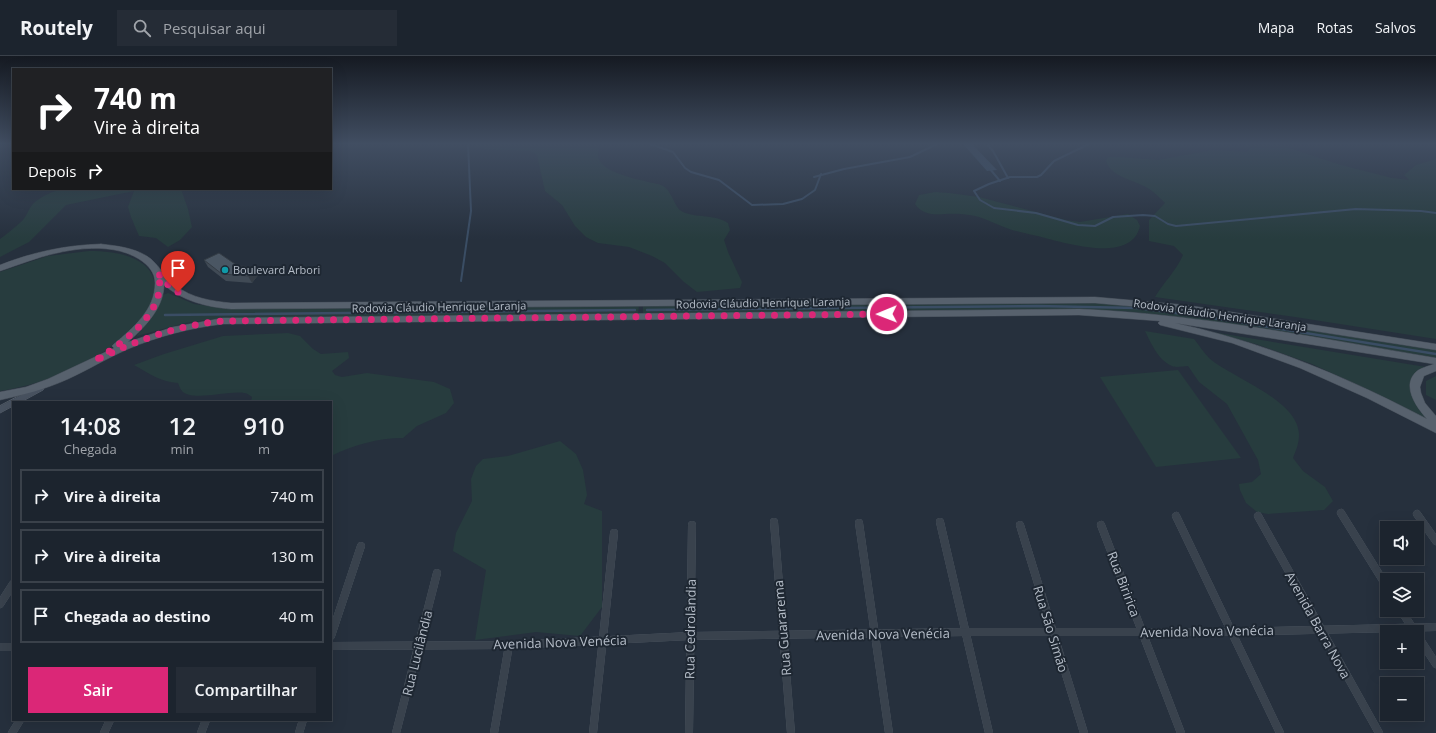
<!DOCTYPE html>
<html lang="pt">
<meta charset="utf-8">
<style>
:root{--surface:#1c242e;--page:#252c36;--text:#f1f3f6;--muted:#a0a4aa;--line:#3a414a;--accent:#db2777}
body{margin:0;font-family:"Open Sans",sans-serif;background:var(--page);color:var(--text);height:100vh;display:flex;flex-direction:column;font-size:15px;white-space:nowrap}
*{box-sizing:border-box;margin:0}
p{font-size:13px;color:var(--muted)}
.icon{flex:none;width:22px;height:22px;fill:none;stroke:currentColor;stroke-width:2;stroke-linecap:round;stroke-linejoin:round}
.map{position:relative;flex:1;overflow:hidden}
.drawer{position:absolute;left:12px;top:345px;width:320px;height:320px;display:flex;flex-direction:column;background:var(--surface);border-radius:0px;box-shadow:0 4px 16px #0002,0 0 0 1px var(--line)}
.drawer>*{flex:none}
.top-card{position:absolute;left:12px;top:12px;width:320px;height:122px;border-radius:0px;box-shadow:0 4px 16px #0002,0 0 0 1px var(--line);background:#202124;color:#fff;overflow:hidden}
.fabs{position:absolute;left:1380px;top:465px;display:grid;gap:8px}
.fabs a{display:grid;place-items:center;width:44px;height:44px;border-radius:0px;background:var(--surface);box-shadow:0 4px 16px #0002,0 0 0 1px var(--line);font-size:20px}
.pin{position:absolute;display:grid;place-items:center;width:34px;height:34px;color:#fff;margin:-41px -17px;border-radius:50% 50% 50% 0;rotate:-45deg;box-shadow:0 0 4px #0007}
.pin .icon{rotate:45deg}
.me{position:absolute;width:44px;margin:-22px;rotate:269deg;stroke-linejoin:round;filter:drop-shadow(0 0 3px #0008)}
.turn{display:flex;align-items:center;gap:14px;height:84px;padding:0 16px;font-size:18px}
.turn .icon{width:52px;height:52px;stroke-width:2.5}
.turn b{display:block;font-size:28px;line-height:34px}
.then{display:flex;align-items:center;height:38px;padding:0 16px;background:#0003;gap:8px;font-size:15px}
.eta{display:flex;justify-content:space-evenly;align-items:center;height:68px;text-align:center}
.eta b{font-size:24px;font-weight:600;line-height:28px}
.button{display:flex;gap:8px;margin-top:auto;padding:8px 16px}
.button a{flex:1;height:46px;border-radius:0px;background:var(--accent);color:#fff;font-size:16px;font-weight:600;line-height:46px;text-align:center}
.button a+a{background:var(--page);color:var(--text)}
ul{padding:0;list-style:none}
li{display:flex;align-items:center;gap:12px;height:54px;margin:0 8px 6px;padding:0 8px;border:2px solid var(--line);border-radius:0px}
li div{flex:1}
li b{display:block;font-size:15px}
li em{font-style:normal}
header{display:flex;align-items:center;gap:24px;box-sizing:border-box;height:56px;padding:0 20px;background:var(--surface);border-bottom:1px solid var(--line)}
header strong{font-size:19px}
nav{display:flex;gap:22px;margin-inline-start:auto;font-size:14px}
.search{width:280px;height:36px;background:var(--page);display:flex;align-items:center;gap:10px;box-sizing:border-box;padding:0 14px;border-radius:0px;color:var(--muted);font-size:15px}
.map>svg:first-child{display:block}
</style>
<header>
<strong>Routely</strong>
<div class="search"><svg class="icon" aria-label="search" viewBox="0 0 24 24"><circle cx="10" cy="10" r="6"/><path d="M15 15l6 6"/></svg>Pesquisar aqui</div>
<nav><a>Mapa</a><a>Rotas</a><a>Salvos</a></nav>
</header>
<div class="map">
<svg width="1436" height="677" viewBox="0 0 1436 677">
<rect width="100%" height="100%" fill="#26303d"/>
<g fill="#273c3e">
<path d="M 470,88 L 598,88 C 599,93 597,99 599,103 C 602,115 634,123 645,125 C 650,127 658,127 663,130 C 673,136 674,152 683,156 C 696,162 715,158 728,167 L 730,174 L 724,184 L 728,196 L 742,226 L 740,232 L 697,236 L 684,226 L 665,207 L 652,200 L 629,191 L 598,187 L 586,181 L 575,170 L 562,149 L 545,135 L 537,99 L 531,95 L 485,93 Z"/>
<path d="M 1245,88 L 1277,88 L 1341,109 L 1392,122 L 1409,124 L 1404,119 L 1416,109 L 1436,103 L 1436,283 L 1295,261 L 1155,241 C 1164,226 1176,215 1183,199 L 1174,190 L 1149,185 L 1149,164 L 1165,147 C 1159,141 1153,135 1146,131 C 1133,124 1109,120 1106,104 L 1109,101 L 1121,101 L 1158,104 L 1213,94 L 1247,96 L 1250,92 Z"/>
<path d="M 63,133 L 181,133 L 188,153 L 192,171 L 180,184 L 168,191 L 156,182 L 139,180 L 131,161 L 128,151 L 134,135 L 66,149 L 29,186 L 0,201 L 0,183 C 7,178 15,171 22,165 C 27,160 28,154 32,149 C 39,141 53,135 63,133 Z"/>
<path d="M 935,136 L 949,137 L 979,141 L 1066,164 L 1080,166 L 1128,158 L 1137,164 L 1140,170 C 1132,207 1069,188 1045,182 C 1034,179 1023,177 1012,174 C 999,170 988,163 975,160 C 970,159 965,158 960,158 C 944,156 926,164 915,148 L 919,139 Z"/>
<path d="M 89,195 C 173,195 171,247 112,290 C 80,313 39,329 0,335 L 0,216 L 48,200 Z"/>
<path d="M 168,237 L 194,248 L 231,253 L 639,250 L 638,258 L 224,262 L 185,267 L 137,280 L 137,279 L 154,258 L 163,239 Z"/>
<path d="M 1096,246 L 1163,251 L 1436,294 L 1436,302 L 1188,262 L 1121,255 L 1056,254 L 643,258 L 643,250 Z"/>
<path d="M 1145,275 L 1194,283 C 1199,289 1204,297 1209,302 C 1232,322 1299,344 1299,379 C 1299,388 1296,394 1293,402 L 1303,415 L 1325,431 L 1333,445 L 1324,454 L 1268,458 L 1257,456 L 1246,447 L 1240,434 L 1239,428 L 1252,426 L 1261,418 L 1258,404 L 1227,348 L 1199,326 L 1188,310 C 1183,310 1176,312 1172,310 C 1158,304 1151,287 1145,275 Z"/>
<path d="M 1206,275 L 1426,311 L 1420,313 L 1413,342 L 1420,355 L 1433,369 L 1373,336 L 1312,308 L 1256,288 Z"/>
<path d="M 288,277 L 300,280 L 313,293 L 321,298 L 348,296 L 349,302 L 332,315 L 335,319 L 342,321 L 367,317 L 434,326 L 450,333 L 454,347 L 446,357 L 417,370 L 403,382 C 377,382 354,389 331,400 L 331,346 L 251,346 L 252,341 C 249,339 247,337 244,337 C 231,334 191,346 182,335 C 180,333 179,329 178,327 C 161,326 148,317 134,309 L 164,298 L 223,280 Z"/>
<path d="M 1178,314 L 1241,402 L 1156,411 L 1100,321 Z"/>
<path d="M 1436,320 L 1436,344 L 1426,339 L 1426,325 Z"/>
<path d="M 560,385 L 576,398 L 583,414 L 587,439 L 584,448 L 602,455 L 602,551 L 580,580 L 536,576 L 475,584 L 486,514 L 453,495 L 456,477 L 472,445 L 471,423 L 476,410 L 483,403 L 508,400 Z"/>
</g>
<path fill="#3a4d64" d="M 963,88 L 972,88 L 997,114 L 987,115 Z"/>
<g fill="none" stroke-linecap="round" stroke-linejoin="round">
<g stroke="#3a4d64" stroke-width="2">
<path d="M 650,88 L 673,96 L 685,112 L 691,116 L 719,124 L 752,149 L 783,148 L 802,143 L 815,134 L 821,118"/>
<path d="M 987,88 L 993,95 L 1008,122"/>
<path d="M 1089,88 L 1054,105 L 1041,119 L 1037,121 L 1010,121 L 989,128 L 974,135 L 980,144 L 994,152 L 1036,157 L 1078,169 L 1095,170 L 1113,161 L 1143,159 L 1155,160 L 1168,168 L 1176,170 L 1356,153 L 1421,155 L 1436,157"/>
<path d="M 990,113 L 1000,125"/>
<path d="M 814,121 L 844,113 L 910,101 L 937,88"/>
<path d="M 461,225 L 471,155 L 468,88"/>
</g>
<g stroke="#3a4d64" stroke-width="2.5">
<path d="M 647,254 L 1037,250 L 1137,252 L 1207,261 L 1436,298"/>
<path d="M 165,259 L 635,254"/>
</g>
<defs>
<g id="street">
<path d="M 1341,457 L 1387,531"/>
<path d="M 1417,458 L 1436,485"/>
<path d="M 1176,460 L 1280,677"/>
<path d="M 1258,460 L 1379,677"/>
<path d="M 774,466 L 791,677"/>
<path d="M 940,466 L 989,677"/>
<path d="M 859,467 L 889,677"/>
<path d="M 1020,469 L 1084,677"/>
<path d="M 1101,469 L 1181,677"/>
<path d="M 0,548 L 13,528"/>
<path d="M 1401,554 L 1413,573"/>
<path d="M 1417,579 L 1436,608"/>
<path d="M 331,580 L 361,490"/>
<path d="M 331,590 L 509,589 L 690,580 L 966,576 L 1230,576 L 1436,571"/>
<path d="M 0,591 L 13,591"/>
<path d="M 12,677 L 20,664"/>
<path d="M 104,677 L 110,664"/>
<path d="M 201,677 L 206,664"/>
<path d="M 299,677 L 303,664"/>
<path d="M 396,677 L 437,517"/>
<path d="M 494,677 L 509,589"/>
<path d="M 593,677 L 614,477"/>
<path d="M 689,677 L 692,469"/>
</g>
<path id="secondary" d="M 40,329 L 44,332 L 43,334 L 21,346 L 13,346 L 13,350 L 0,357 L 0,350 Z"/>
<path id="primary" d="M 101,188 C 118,190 137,192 151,203 C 160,211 166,222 176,230 C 192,242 211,245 231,247 L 1095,241 L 1186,249 L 1436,288 L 1436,294 L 1186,255 L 1095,247 L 231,253 C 206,251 183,245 164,229 C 164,252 144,272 128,286 L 173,271 L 223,262 L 1079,253 C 1199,258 1318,282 1436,302 L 1436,315 L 1424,320 L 1420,331 L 1421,337 L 1425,347 L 1436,360 L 1436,377 L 1367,342 L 1300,312 L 1232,287 L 1160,269 L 1158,267 L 1160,265 L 1079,259 L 223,268 C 190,272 159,280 128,293 C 107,302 88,314 68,323 C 46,333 23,339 0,344 L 0,336 L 26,331 L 48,323 L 114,292 L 112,290 L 114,288 C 133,272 155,254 155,227 C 155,216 148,209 139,203 C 108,184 61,194 29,205 C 19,208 10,212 0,215 L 0,209 C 33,196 66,189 101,188 ZM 1175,267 L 1434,308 C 1429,310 1420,312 1416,316 C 1401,330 1417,352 1427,363 C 1347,321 1264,286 1175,267 Z"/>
</defs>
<use href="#street" stroke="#57606b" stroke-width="8"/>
<use href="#secondary" stroke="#57606b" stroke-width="1"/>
<use href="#primary" stroke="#424b56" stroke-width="1"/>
<use href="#street" stroke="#39424d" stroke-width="8"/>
<use href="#secondary" fill="#485260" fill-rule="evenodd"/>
<use href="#primary" fill="#57616d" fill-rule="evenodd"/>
</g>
<path fill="#404a55" d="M 204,204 L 238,210 L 259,218 L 252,227 L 226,225 L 208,211 Z"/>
<path fill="#343c45" d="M 255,211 L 259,218 L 252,227 L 248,220 Z"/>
<path fill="#4a5663" stroke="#343c45" d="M 219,197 L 238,210 L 255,211 L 248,220 L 222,218 L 204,204 Z"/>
<linearGradient id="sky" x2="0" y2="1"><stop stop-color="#151a22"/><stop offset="0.48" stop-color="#414e62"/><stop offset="1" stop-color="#414e62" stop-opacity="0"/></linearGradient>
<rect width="1436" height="183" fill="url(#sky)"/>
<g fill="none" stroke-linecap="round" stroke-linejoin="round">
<path stroke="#db2777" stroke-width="7" stroke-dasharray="0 12.6" d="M 178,236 L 166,227 L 158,217 C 169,255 122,288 94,305 C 135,285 177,269 223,265 L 887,258"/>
</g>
<circle fill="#0f9aa8" stroke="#1e2732" stroke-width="1.5" cx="225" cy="214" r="4"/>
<g text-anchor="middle" stroke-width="4" stroke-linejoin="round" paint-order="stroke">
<g font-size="11" fill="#b5bdc8" stroke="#1e2732" text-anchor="start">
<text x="233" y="218">Boulevard Arbori</text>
</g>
<g font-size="11" fill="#b5bdc8" stroke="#1e2732">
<text transform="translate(763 247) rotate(-1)" y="4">Rodovia Cláudio Henrique Laranja</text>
<text transform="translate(439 251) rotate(-1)" y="4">Rodovia Cláudio Henrique Laranja</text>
<text transform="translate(1220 259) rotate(8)" y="4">Rodovia Cláudio Henrique Laranja</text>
</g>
<g font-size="13" fill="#b5bdc8" stroke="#1e2732">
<text transform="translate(1124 528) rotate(69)" y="5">Rua Biririca</text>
<text transform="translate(1318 569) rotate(61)" y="5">Avenida Barra Nova</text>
<text transform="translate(782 572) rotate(-95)" y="5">Rua Guararema</text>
<text transform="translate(690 573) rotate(-89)" y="5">Rua Cedrolândia</text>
<text transform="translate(1051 573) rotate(73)" y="5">Rua São Simão</text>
<text transform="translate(1207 575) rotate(-1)" y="5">Avenida Nova Venécia</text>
<text transform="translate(883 578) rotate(-1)" y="5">Avenida Nova Venécia</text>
<text transform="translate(560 586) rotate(-2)" y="5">Avenida Nova Venécia</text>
<text transform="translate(417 597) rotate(-76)" y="5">Rua Lucilândia</text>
</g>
</g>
</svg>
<div class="fabs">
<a><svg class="icon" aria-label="sound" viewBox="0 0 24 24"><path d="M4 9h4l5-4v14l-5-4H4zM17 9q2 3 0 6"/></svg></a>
<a><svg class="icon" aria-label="layers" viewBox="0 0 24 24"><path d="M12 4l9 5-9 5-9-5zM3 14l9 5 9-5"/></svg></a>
<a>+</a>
<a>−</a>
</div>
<div class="pin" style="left:178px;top:236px;background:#d93025"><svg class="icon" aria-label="arrive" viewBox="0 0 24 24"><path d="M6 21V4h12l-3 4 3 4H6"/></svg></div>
<svg class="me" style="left:887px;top:258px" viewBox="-20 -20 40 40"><circle r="17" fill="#db2777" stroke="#fff" stroke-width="3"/><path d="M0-11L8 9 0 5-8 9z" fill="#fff"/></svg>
<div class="top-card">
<div class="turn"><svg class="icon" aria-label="right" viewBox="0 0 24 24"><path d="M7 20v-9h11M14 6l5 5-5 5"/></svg><div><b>740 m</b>Vire à direita</div></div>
<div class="then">Depois<svg class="icon" aria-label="right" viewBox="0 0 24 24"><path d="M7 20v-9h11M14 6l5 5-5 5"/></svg></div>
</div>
<section class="drawer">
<div class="eta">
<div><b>14:08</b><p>Chegada</p></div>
<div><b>12</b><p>min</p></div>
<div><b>910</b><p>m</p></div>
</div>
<ul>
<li><svg class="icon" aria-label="right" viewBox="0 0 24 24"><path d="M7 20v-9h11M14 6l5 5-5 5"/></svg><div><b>Vire à direita</b></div><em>740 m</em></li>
<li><svg class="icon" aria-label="right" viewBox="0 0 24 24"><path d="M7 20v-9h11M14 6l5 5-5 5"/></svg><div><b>Vire à direita</b></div><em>130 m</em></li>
<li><svg class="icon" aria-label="arrive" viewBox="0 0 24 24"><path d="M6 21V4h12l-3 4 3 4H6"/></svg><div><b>Chegada ao destino</b></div><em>40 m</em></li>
</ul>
<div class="button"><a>Sair</a><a>Compartilhar</a></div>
</section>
</div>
